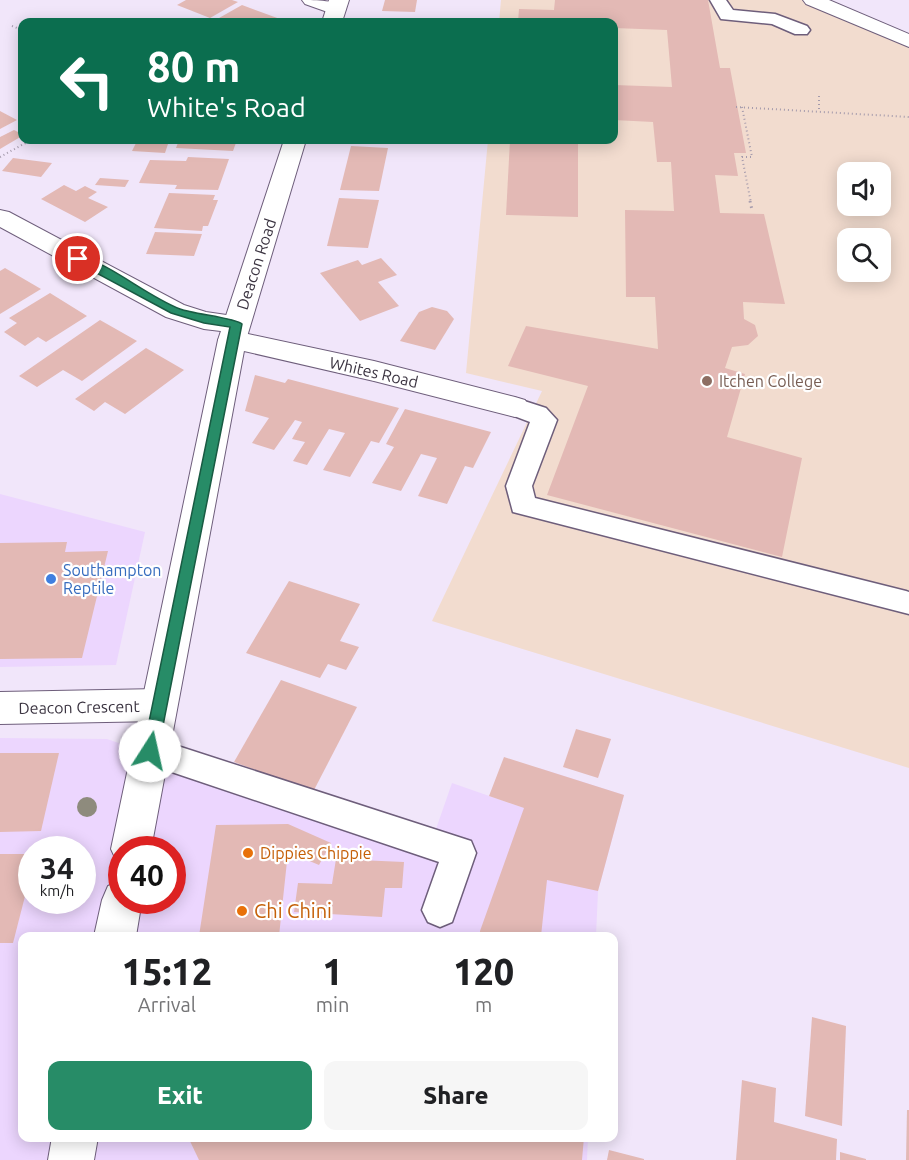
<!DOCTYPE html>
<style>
:root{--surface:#fff;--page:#f6f6f6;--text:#202124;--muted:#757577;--accent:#278c67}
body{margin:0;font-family:Ubuntu,sans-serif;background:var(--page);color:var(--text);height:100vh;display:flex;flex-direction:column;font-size:22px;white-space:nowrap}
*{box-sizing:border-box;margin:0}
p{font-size:20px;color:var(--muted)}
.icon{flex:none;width:33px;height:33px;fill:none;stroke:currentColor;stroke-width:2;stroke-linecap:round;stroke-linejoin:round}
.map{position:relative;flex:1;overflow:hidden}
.details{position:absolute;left:18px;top:932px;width:600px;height:210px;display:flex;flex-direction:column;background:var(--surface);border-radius:12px;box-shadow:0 3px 15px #0003}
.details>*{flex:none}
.guide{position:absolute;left:18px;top:18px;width:600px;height:126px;border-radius:12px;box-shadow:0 3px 15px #0003;background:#0b6e4f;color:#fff;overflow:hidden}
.fabs{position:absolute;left:837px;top:162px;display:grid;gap:12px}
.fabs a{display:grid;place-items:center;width:54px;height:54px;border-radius:12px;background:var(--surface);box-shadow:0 3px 15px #0003;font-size:30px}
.speed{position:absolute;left:18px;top:836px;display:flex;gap:12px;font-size:30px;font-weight:700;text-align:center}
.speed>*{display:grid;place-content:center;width:78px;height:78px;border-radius:50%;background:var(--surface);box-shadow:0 3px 15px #0003;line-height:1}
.speed small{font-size:15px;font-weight:400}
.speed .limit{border:9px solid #d22;background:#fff;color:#111}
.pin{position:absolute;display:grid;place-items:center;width:51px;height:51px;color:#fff;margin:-26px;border:3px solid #fff;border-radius:50%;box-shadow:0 2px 6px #0007}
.me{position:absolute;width:66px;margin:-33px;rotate:10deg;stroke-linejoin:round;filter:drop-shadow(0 0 4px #0008)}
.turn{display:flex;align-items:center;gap:21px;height:126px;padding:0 30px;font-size:27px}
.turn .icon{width:78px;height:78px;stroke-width:2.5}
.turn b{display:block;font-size:42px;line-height:51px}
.eta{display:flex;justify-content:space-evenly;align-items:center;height:102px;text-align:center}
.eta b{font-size:36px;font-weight:800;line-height:42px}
.cta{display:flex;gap:12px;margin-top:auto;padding:12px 30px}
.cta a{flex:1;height:69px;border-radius:12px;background:var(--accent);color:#fff;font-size:24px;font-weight:800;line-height:69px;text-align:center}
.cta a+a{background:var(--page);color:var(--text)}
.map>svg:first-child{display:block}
</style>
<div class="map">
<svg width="909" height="1160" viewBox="0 0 909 1160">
<rect width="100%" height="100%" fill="#f1e6fa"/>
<g fill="#ecd6fe" fill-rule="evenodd">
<path d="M 0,494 L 145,532 L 116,665 L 0,667 Z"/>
<path d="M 0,738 L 107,739 L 429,849 L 452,783 L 524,808 L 539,768 L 624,795 L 598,891 L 596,936 L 22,936 L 22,1137 L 588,1137 L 587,1160 L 0,1160 ZM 32,849 L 82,849 L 82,900 L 32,900 ZM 122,849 L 172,849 L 172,900 L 122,900 Z"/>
</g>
<path fill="#f2dccf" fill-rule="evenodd" d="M 501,0 L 813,0 L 909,41 L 909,768 L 432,621 L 542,391 L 466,373 L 488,140 L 614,140 L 614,22 L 499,22 ZM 848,172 L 880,172 L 880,206 L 848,206 ZM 848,238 L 880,238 L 880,272 L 848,272 Z"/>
<g fill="#e3b9b5">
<path d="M 186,0 L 232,0 L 238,2 L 210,18 L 177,5 Z"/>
<path d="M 385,0 L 417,0 L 415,12 L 382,11 Z"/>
<path d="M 555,0 L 708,0 L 720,68 L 730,68 L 746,153 L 734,153 L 738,176 L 715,175 L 720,213 L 764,214 L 785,304 L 743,302 L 744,319 L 755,325 L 758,336 L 748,345 L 732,347 L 725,368 L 745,374 L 727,437 L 802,458 L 782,557 L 547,495 L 588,386 L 508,366 L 526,326 L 658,349 L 655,297 L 626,297 L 625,210 L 674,211 L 671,162 L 657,162 L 653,122 L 614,120 L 614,85 L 672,87 L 667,30 L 614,28 L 614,22 L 518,22 L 519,9 L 554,10 Z"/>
<path d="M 242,5 L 280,19 L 274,22 L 217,22 L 223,19 L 219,18 Z"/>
<path d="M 0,111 L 17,120 L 0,129 Z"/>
<path d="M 14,130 L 22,134 L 22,136 L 0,149 L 0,137 Z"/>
<path d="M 179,140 L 237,140 L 233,151 L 176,148 Z"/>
<path d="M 510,140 L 578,140 L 578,217 L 506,215 Z"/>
<path d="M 136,143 L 168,144 L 165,153 L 132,151 Z"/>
<path d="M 351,146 L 388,148 L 379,191 L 340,190 Z"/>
<path d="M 188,157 L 229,159 L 218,190 L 175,189 L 177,185 L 139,183 L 150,160 L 186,161 Z"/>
<path d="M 13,158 L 52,163 L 41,177 L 2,171 Z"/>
<path d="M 100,178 L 129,180 L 125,187 L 95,185 Z"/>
<path d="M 64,185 L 76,191 L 85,186 L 97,192 L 88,198 L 108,207 L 85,222 L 41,199 Z"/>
<path d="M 169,193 L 215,195 L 213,200 L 218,200 L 208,226 L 203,226 L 202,231 L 154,228 Z"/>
<path d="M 339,198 L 379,200 L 368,248 L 327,246 Z"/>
<path d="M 155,232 L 202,234 L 194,256 L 146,254 Z"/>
<path d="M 381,258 L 397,275 L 378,282 L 399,306 L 360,321 L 320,273 L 358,260 L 362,265 Z"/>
<path d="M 5,268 L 41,289 L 0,314 L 0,271 Z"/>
<path d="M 50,293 L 87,316 L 46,342 L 38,337 L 25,346 L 4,332 L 17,323 L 9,318 Z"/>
<path d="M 432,307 L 447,311 L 454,319 L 435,350 L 400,341 L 419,312 Z"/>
<path d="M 100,320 L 137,341 L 82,381 L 63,370 L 37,387 L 19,376 Z"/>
<path d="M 146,348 L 184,370 L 125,414 L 105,402 L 94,411 L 75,399 Z"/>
<path d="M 255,375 L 285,383 L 288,379 L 399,408 L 379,443 L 371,441 L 350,477 L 323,470 L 345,433 L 329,429 L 307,465 L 293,461 L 305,442 L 292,439 L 302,422 L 295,420 L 274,450 L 252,443 L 269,418 L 245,411 Z"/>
<path d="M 405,409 L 491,432 L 473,468 L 465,466 L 447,504 L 418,496 L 437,458 L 421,454 L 401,491 L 372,483 L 394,447 L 386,444 Z"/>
<path d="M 67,542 L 65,552 L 108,551 L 82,658 L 0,659 L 0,543 Z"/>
<path d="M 289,581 L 360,604 L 340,641 L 359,647 L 346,670 L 328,664 L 320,678 L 246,653 Z"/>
<path d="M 281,680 L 357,707 L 313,792 L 234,762 Z"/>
<path d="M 576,729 L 611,739 L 598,778 L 563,767 Z"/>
<path d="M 0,753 L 59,753 L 41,831 L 0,832 Z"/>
<path d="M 504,757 L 624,795 L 598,891 L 547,880 L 541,936 L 480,936 L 480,931 L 524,808 L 489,796 Z"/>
<path d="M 288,824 L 331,843 L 319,865 L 288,852 L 279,936 L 199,936 L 216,825 Z"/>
<path d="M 0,854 L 32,854 L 32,869 L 13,943 L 0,943 Z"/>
<path d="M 336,859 L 404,862 L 402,888 L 385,888 L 382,917 L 294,912 L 298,883 L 332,884 Z"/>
<path d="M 812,1017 L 846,1026 L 842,1126 L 805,1116 Z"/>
<path d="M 742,1080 L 776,1088 L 774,1122 L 837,1139 L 836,1160 L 736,1160 Z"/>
<path d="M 907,1110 L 909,1110 L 909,1160 L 906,1160 Z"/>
<path d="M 188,1137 L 584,1137 L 582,1160 L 199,1160 Z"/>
<path d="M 609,1150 L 644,1159 L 644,1160 L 607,1160 Z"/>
<path d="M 840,1152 L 866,1159 L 866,1160 L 840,1160 Z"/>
</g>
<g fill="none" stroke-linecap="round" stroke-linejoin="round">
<defs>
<g id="lane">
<path d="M 710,0 L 726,0 L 733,10 L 775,14 L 807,26 L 810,30 L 807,34 L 795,34 L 772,24 L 721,19 Z"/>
<path d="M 515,398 L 546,408 L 557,420 L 532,486 L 535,498 L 906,591 L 909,592 L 909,614 L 513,512 L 506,486 L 530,422 L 506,413 L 503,407 L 506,401 Z"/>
<path d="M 150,737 L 471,841 L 476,853 L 452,922 L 440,927 L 428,922 L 422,910 L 439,862 L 139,761 L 134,751 L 139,741 Z"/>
</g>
<g id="street">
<path d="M 302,0 C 316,0 337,0 346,9 L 343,13 L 336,15 L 305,4 Z"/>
<path d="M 0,210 L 9,212 L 184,305 L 206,312 L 247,318 L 250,324 L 247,330 L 239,332 L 374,361 L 515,397 L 525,400 L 529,407 L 525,414 L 515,417 L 374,381 L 222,346 L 218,340 L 222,334 L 229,332 L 204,329 L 166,317 L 0,227 Z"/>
<path d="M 159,689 L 172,694 L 177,705 L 172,716 L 159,721 L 0,724 L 0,692 Z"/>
</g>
<g id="secondary">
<path d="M 329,0 L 349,0 L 342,22 L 322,22 Z"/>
<path d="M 803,0 L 829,0 L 909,34 L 909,47 L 806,4 Z"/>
<path d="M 284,140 L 306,140 L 246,340 L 151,849 L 122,849 L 122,864 L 117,862 L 111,849 L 218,340 Z"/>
<path d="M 122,880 L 122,900 L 142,900 L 136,936 L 94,936 L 102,900 L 108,886 Z"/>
<path d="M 52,1137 L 98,1137 L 94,1160 L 48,1160 Z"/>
</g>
</defs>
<use href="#lane" stroke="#6e5e7b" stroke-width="3"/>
<use href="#street" stroke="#6e5e7b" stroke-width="2"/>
<use href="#secondary" stroke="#6e5e7b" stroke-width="2"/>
<g stroke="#a59bac" stroke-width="2" stroke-dasharray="1 3" stroke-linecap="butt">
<path d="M 12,26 L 22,30"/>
<path d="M 819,96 L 819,111"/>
<path d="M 736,107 L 909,117"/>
<path d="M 742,107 L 752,157 L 742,157 L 751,203"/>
<path d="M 0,157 L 31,140"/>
</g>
<path stroke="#a59bac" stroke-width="3" stroke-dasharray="1.5 4" stroke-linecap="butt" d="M 750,201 L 752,210"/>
<use href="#lane" fill="#fff" fill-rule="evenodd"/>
<use href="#street" fill="#fff" fill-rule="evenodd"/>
<use href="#secondary" fill="#fff" fill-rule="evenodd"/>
</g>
<circle fill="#8e8b7d" cx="87" cy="807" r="10"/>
<path fill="#278c67" stroke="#195b43" stroke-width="1.5" d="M 78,255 C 114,266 145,295 180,309 C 193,314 236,318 242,324 L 158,751 L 156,756 L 150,758 L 145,756 L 143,751 L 230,327 L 204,323 L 171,313 L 74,261 L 72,259 Z"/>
<circle fill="#8d6e63" stroke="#fff" stroke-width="2" cx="707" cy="381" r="6"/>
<circle fill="#3f7fe0" stroke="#fff" stroke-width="2" cx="51" cy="579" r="6"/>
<g fill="#e8710a" stroke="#fff" stroke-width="2">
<circle cx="248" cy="853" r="6"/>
<circle cx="242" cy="911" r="6"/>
</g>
<g text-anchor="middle" stroke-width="4.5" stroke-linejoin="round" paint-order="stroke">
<g font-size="16" fill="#3b3441" stroke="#fff">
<text transform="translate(256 264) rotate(-72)" y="6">Deacon Road</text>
<text transform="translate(374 372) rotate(13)" y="6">Whites Road</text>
<text transform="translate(79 707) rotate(-1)" y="6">Deacon Crescent</text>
</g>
<g font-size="16" fill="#785e54" stroke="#fff" text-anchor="start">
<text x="719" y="387">Itchen College</text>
</g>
<g font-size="16" fill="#366cbe" stroke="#fff" text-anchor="start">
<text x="63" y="576">Southampton<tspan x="63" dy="18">Reptile</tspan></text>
</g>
<g font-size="16" fill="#c56008" stroke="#fff" text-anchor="start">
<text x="260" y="859">Dippies Chippie</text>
</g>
<g font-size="20" fill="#c56008" stroke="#fff" text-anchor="start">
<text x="254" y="918">Chi Chini</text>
</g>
</g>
</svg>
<div class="fabs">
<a><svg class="icon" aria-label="sound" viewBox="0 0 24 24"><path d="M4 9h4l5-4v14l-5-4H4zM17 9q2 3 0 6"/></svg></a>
<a><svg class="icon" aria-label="search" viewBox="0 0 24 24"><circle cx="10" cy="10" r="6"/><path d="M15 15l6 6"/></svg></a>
</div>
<div class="speed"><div>34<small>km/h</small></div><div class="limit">40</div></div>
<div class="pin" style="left:78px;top:259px;background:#d93025"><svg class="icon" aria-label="arrive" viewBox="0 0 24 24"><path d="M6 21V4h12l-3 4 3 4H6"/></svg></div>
<svg class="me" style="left:150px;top:751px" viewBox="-20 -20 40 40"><circle r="19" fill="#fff"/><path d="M0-13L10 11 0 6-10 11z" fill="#278c67"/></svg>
<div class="guide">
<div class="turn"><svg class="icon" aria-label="left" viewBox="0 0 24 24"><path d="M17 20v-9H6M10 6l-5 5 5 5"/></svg><div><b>80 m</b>White's Road</div></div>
</div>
<section class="details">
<div class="eta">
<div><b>15:12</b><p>Arrival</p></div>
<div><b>1</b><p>min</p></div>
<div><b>120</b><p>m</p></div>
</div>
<div class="cta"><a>Exit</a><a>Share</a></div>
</section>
</div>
